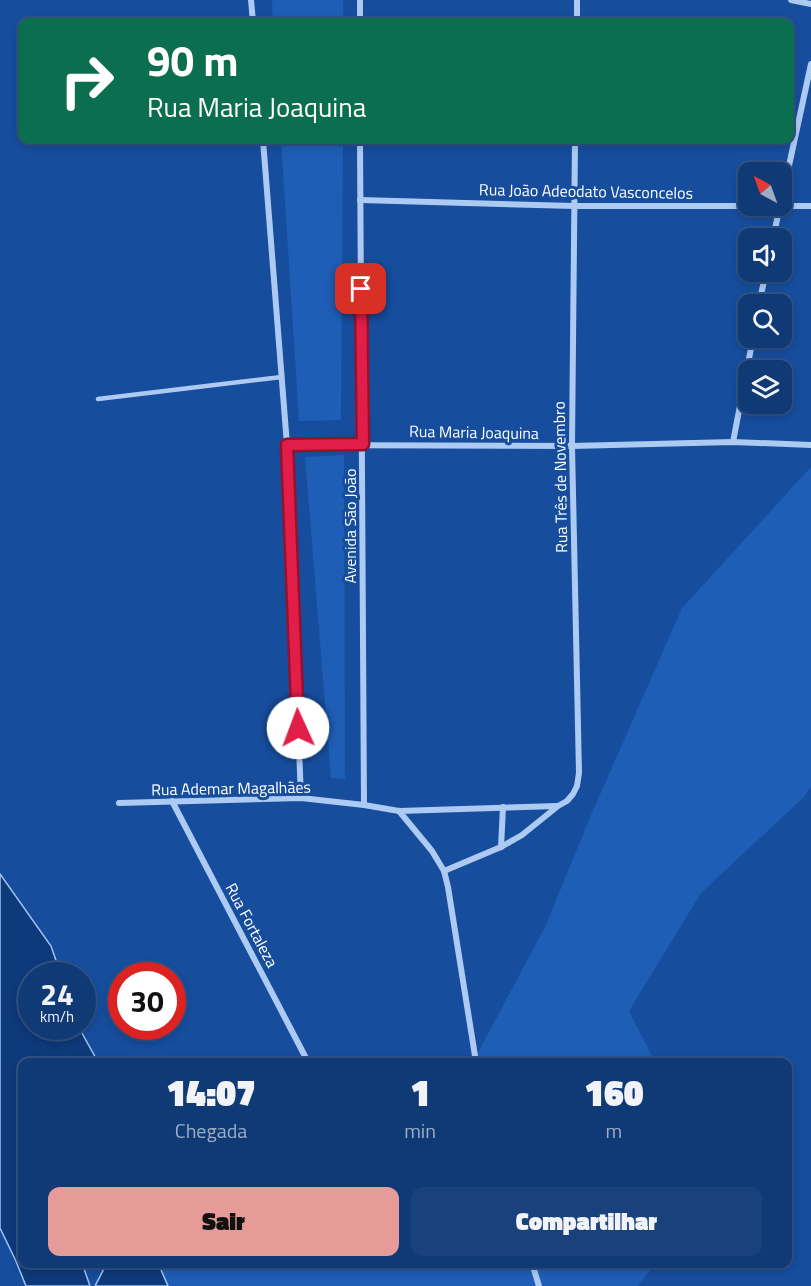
<!DOCTYPE html>
<html lang="pt">
<meta charset="utf-8">
<style>
:root{--surface:#103a76;--page:#19417b;--text:#f1f3f6;--muted:#9cadc5;--line:#305488;--accent:#e69b98}
body{margin:0;font-family:"Titillium Web",sans-serif;background:var(--page);color:var(--text);height:100vh;display:flex;flex-direction:column;font-size:22px;white-space:nowrap}
*{box-sizing:border-box;margin:0}
p{font-size:20px;color:var(--muted)}
.icon{flex:none;width:33px;height:33px;fill:none;stroke:currentColor;stroke-width:2;stroke-linecap:round;stroke-linejoin:round}
.map{position:relative;flex:1;overflow:hidden}
.drawer{position:absolute;left:18px;top:1058px;width:774px;height:210px;display:flex;flex-direction:column;background:var(--surface);border-radius:12px;box-shadow:0 3px 9px #0003,0 0 0 2px var(--line)}
.drawer>*{flex:none}
.guide{position:absolute;left:18px;top:18px;width:776px;height:126px;border-radius:12px;box-shadow:0 3px 9px #0003,0 0 0 2px var(--line);background:#0b6e4f;color:#fff;overflow:hidden}
.needle{width:39px;rotate:319deg}
.tools{position:absolute;left:738px;top:162px;display:grid;gap:12px}
.tools a{display:grid;place-items:center;width:54px;height:54px;border-radius:12px;background:var(--surface);box-shadow:0 3px 9px #0003,0 0 0 2px var(--line);font-size:30px}
.speed{position:absolute;left:18px;top:962px;display:flex;gap:12px;font-size:30px;font-weight:700;text-align:center}
.speed>*{display:grid;place-content:center;width:78px;height:78px;border-radius:50%;background:var(--surface);box-shadow:0 3px 9px #0003,0 0 0 2px var(--line);line-height:1}
.speed small{font-size:15px;font-weight:400}
.speed .limit{border:9px solid #d22;background:#fff;color:#111}
.pin{position:absolute;display:grid;place-items:center;width:51px;height:51px;color:#fff;margin:-26px;border-radius:12px;box-shadow:0 3px 9px #0006}
.me{position:absolute;width:66px;margin:-33px;rotate:358deg;stroke-linejoin:round;filter:drop-shadow(0 0 4px #0008)}
.turn{display:flex;align-items:center;gap:21px;height:126px;padding:0 30px;font-size:27px}
.turn .icon{width:78px;height:78px;stroke-width:2.5}
.turn b{display:block;font-size:42px;line-height:51px}
.eta{display:flex;justify-content:space-evenly;align-items:center;height:102px;text-align:center}
.eta b{font-size:36px;font-weight:800;line-height:42px}
.cta{display:flex;gap:12px;margin-top:auto;padding:12px 30px}
.cta a{flex:1;height:69px;border-radius:12px;background:var(--accent);color:#111;font-size:24px;font-weight:800;line-height:69px;text-align:center}
.cta a+a{background:var(--page);color:var(--text)}
.map>svg:first-child{display:block}
</style>
<div class="map">
<svg width="811" height="1286" viewBox="0 0 811 1286">
<rect width="100%" height="100%" fill="#164d9d"/>
<g fill="#1e5eb6">
<path d="M 272,0 L 343,0 L 343,22 L 273,22 Z"/>
<path d="M 281,140 L 343,140 L 341,420 L 299,421 Z"/>
<path d="M 344,455 L 345,779 L 331,778 L 305,457 Z"/>
<path d="M 811,467 L 811,787 L 804,797 L 701,893 L 629,1011 L 655,1062 L 470,1062 L 475,1058 L 545,927 L 591,815 L 682,608 Z"/>
<path d="M 158,1263 L 652,1263 L 649,1272 L 638,1286 L 168,1286 Z"/>
</g>
<g fill="#0e397a" stroke="#9fc5f5" stroke-width="1.5">
<path d="M 0,874 L 51,946 L 61,975 L 32,975 L 32,1026 L 78,1026 L 98,1062 L 45,1062 L 41,1058 L 40,1062 L 22,1062 L 22,1263 L 82,1263 L 90,1286 L 26,1286 L 15,1259 L 0,1228 Z"/>
<path d="M 107,1263 L 158,1263 L 168,1286 L 95,1286 Z"/>
</g>
<g fill="none" stroke-linecap="round" stroke-linejoin="round">
<path stroke="#adcaf3" stroke-width="4.5" d="M 98,399 L 282,377"/>
<g stroke="#adcaf3" stroke-width="6">
<path d="M 251,0 L 253,22"/>
<path d="M 360,0 L 360,22"/>
<path d="M 791,0 L 811,4"/>
<path d="M 577,22 L 577,0"/>
<path d="M 263,140 L 287,445 L 301,798"/>
<path d="M 360,140 L 364,805"/>
<path d="M 782,198 L 811,64"/>
<path d="M 360,200 L 575,206 L 811,206"/>
<path d="M 773,238 L 780,206"/>
<path d="M 759,304 L 766,272"/>
<path d="M 733,442 L 753,338"/>
<path d="M 287,445 L 572,446 L 733,442 L 811,445"/>
<path d="M 172,801 L 308,1062"/>
<path d="M 119,803 L 301,798 L 364,805 L 399,811 L 557,806"/>
<path d="M 399,811 L 432,851 L 444,871 L 448,887 L 476,1062"/>
<path d="M 501,847 L 503,807"/>
<path d="M 444,871 L 501,847 L 522,835 L 558,806 L 567,801 L 573,794 L 577,786 L 579,773 L 572,446 L 575,140"/>
<path d="M 464,1062 L 475,1058"/>
<path d="M 532,1263 L 539,1286"/>
</g>
</g>
<g fill="none" stroke-linecap="round" stroke-linejoin="round">
<defs>
<path id="route" d="M 298,728 L 287,445 L 363,444 L 361,289"/>
</defs>
<use href="#route" stroke="#92132f" stroke-width="15"/>
<use href="#route" stroke="#e11d48" stroke-width="10"/>
</g>
<g text-anchor="middle" stroke-width="6" stroke-linejoin="round" paint-order="stroke">
<g font-size="16" fill="#fff" stroke="#164d9d">
<text transform="translate(586 191) rotate(1)" y="6">Rua João Adeodato Vasconcelos</text>
<text transform="translate(474 432) rotate(1)" y="6">Rua Maria Joaquina</text>
<text transform="translate(560 477) rotate(-91)" y="6">Rua Três de Novembro</text>
<text transform="translate(350 526) rotate(-90)" y="6">Avenida São João</text>
<text transform="translate(231 788) rotate(-1)" y="6">Rua Ademar Magalhães</text>
<text transform="translate(252 925) rotate(62)" y="6">Rua Fortaleza</text>
</g>
</g>
</svg>
<div class="tools">
<a><svg class="needle" viewBox="-14 -14 28 28"><path d="M0-13l5 13h-10z" fill="#e53935"/><path d="M0 13l5-13h-10z" fill="#9cadc5"/></svg></a>
<a><svg class="icon" aria-label="sound" viewBox="0 0 24 24"><path d="M4 9h4l5-4v14l-5-4H4zM17 9q2 3 0 6"/></svg></a>
<a><svg class="icon" aria-label="search" viewBox="0 0 24 24"><circle cx="10" cy="10" r="6"/><path d="M15 15l6 6"/></svg></a>
<a><svg class="icon" aria-label="layers" viewBox="0 0 24 24"><path d="M12 4l9 5-9 5-9-5zM3 14l9 5 9-5"/></svg></a>
</div>
<div class="speed"><div>24<small>km/h</small></div><div class="limit">30</div></div>
<div class="pin" style="left:361px;top:289px;background:#d93025"><svg class="icon" aria-label="arrive" viewBox="0 0 24 24"><path d="M6 21V4h12l-3 4 3 4H6"/></svg></div>
<svg class="me" style="left:298px;top:728px" viewBox="-20 -20 40 40"><circle r="19" fill="#fff"/><path d="M0-13L10 11 0 6-10 11z" fill="#e11d48"/></svg>
<div class="guide">
<div class="turn"><svg class="icon" aria-label="right" viewBox="0 0 24 24"><path d="M7 20v-9h11M14 6l5 5-5 5"/></svg><div><b>90 m</b>Rua Maria Joaquina</div></div>
</div>
<section class="drawer">
<div class="eta">
<div><b>14:07</b><p>Chegada</p></div>
<div><b>1</b><p>min</p></div>
<div><b>160</b><p>m</p></div>
</div>
<div class="cta"><a>Sair</a><a>Compartilhar</a></div>
</section>
</div>
